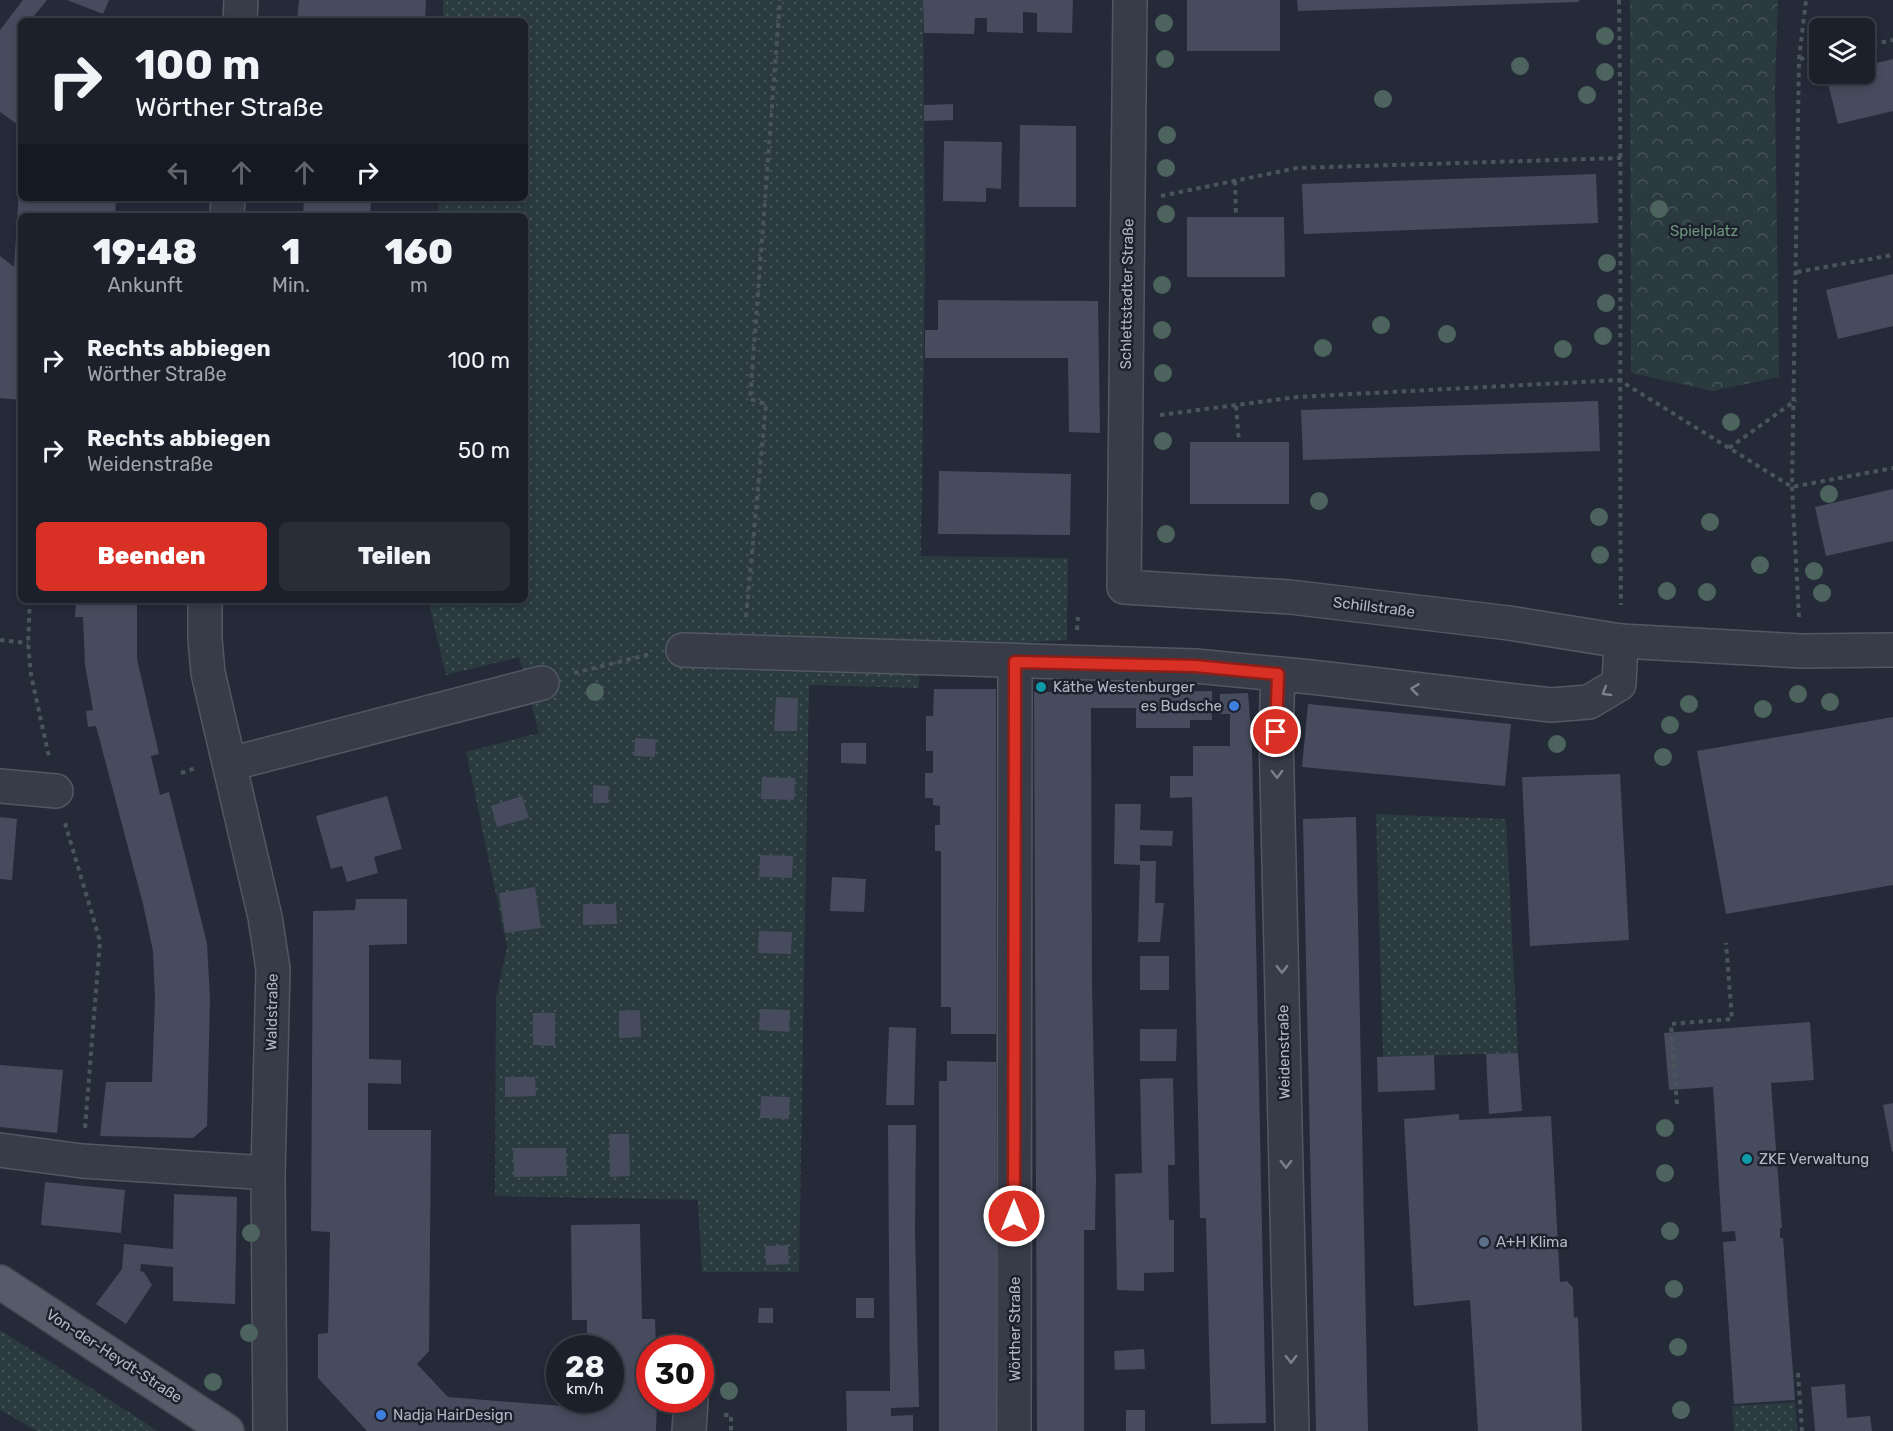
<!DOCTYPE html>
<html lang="de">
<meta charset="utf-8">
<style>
:root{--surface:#1b202a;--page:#282d36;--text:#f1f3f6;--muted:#a0a3a8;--line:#393e47;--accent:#d93025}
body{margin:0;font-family:Rubik,sans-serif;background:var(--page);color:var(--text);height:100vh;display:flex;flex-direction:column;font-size:22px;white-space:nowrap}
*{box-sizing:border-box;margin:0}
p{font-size:20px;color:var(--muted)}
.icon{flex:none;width:33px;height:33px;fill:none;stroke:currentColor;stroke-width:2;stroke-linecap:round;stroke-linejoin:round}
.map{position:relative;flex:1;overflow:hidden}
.details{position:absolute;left:18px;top:213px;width:510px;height:390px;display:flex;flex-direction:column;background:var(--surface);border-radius:9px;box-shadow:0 3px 9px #0003,0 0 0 2px var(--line)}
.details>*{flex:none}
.hud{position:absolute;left:18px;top:18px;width:510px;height:183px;border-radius:9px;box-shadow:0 3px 9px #0003,0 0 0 2px var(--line);background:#1b202a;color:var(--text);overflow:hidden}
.buttons{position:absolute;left:1809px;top:18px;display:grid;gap:12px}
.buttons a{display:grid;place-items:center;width:66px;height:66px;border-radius:9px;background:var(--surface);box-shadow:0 3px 9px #0003,0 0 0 2px var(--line);font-size:30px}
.speed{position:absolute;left:546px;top:1335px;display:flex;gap:12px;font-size:30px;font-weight:700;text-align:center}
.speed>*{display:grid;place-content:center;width:78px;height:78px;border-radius:50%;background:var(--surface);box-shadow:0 3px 9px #0003,0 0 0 2px var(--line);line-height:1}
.speed small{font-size:15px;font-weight:400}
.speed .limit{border:9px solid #d22;background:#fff;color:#111}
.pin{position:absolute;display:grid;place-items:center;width:51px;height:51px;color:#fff;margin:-26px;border:3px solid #fff;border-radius:50%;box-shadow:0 2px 6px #0007}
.me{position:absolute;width:66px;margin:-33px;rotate:0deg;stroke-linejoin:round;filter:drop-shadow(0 0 4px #0008)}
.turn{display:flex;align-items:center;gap:21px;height:126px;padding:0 18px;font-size:27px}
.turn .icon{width:78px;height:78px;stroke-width:2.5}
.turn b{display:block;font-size:42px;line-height:51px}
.lanes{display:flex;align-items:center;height:57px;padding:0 18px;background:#0003;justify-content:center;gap:30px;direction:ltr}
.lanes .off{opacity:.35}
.eta{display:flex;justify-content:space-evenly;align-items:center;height:102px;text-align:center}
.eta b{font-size:36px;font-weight:800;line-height:42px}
.cta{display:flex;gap:12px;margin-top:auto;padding:12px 18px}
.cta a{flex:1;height:69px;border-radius:9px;background:var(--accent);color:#fff;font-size:24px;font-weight:800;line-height:69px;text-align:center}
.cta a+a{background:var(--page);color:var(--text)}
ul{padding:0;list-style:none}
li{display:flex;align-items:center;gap:18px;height:90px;padding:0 18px}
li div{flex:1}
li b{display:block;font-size:22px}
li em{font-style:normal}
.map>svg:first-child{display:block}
</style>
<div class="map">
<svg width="1893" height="1431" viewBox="0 0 1893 1431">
<defs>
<pattern id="grass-dots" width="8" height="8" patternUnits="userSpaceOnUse" patternTransform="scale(1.5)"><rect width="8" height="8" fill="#2a3a3e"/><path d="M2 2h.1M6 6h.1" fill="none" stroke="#465458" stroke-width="1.8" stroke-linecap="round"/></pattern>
<pattern id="forest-crowns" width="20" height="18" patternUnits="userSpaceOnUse" patternTransform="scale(1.5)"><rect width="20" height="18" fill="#2a3a3e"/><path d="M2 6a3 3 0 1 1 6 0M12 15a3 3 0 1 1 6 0" fill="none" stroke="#465458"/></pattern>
</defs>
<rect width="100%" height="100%" fill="#242a38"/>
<g fill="url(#grass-dots)">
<path d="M 443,0 L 923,0 L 925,262 L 921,556 L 1068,558 L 1067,640 L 984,646 L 919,644 L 919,688 L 809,685 L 799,1272 L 702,1272 L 698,1200 L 495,1196 L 496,998 L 507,947 L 466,752 L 539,733 L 519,657 L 446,675 L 428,600 L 525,600 L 525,216 L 438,216 L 438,198 L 525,198 L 525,21 L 443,21 Z"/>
<path d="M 1376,814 L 1506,819 L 1518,1053 L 1383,1057 Z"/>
<path d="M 0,1330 L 141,1420 L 157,1431 L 37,1431 L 0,1410 Z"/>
<path d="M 1795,1402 L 1797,1431 L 1734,1431 L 1732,1406 Z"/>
</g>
<path fill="url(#forest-crowns)" d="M 1630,0 L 1778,0 L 1775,89 L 1779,377 L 1713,391 L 1631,373 Z"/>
<g fill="#464c5d">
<path d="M 23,0 L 47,0 L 34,16 L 40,21 L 21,21 L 21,118 L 17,124 L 0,112 L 0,30 Z"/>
<path d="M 67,0 L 109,0 L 103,14 Z"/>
<path d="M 299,0 L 426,0 L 425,21 L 297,21 Z"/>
<path d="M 923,0 L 1073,0 L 1072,33 L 1037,32 L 1037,13 L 1023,12 L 1023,33 L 987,32 L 987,18 L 975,18 L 974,34 L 924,33 Z"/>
<rect x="1187" y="0" width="93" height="51"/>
<path d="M 1297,0 L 1579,0 L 1579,2 L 1298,11 Z"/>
<path d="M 1893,59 L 1893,111 L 1838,124 L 1826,75 L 1864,74 L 1864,66 Z"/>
<path d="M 953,104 L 953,120 L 924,121 L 924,105 Z"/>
<path d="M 1020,125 L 1076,126 L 1076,207 L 1019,207 Z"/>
<path d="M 944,141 L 1002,142 L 1001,189 L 986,188 L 986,202 L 943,201 Z"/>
<path d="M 1596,174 L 1598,223 L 1304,234 L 1302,184 Z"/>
<path d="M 19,192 L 21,193 L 21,198 L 116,198 L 115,216 L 21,216 L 21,400 L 0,398 L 0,256 L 14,267 Z"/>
<path d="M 304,198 L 371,198 L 370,216 L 303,216 Z"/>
<path d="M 1187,217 L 1284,217 L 1285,277 L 1187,277 Z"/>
<path d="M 1893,274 L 1893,326 L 1838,339 L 1826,290 Z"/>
<path d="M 938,300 L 1098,301 L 1100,433 L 1069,432 L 1068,358 L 925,358 L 925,330 L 938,330 Z"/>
<path d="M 1598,401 L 1600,451 L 1303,460 L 1301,410 Z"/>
<rect x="1190" y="442" width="99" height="62"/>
<path d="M 939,471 L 1071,474 L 1070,535 L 938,534 Z"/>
<path d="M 1893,489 L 1893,541 L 1826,556 L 1815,507 Z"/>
<path d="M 137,600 L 137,659 L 159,754 L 151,756 L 160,795 L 169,792 L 207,943 L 210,1000 L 207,1126 L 193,1138 L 100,1136 L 106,1082 L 152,1082 L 155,999 L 153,951 L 143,904 L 96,726 L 88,727 L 86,711 L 93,710 L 85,665 L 83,617 L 75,617 L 76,601 Z"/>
<path d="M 934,689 L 996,689 L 996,1034 L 951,1034 L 951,1007 L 941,1007 L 941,851 L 935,851 L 935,825 L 940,825 L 940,806 L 933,805 L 933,798 L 925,798 L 925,773 L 933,773 L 933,751 L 926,751 L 926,716 L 933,716 Z"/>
<path d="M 1212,691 L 1212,720 L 1190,720 L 1190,728 L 1136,728 L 1136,708 L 1091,708 L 1092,983 L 1096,1178 L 1095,1230 L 1084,1230 L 1084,1431 L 1037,1431 L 1034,692 Z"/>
<path d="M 1248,693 L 1252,745 L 1266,1423 L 1211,1424 L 1206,1218 L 1200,1218 L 1192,797 L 1170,798 L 1170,776 L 1193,776 L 1193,746 L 1230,746 L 1230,714 L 1220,714 L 1220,694 Z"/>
<path d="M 776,697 L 798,698 L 797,731 L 774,731 Z"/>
<path d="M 1308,704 L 1511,724 L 1505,786 L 1302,767 Z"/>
<path d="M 1893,717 L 1893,885 L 1726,914 L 1697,751 Z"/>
<path d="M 635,738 L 656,739 L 655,757 L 634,756 Z"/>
<path d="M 841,743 L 866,743 L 866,764 L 841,763 Z"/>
<path d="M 1620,774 L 1629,940 L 1530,946 L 1522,777 Z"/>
<path d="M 762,777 L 795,778 L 794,800 L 761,799 Z"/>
<path d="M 593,785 L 609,786 L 608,803 L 593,803 Z"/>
<path d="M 387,796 L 402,849 L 374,857 L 378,873 L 347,882 L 342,866 L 331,869 L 316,816 Z"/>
<path d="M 522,796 L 529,818 L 497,827 L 491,806 Z"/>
<path d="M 1115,804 L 1141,804 L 1140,830 L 1173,831 L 1172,846 L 1140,845 L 1140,861 L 1156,861 L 1155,903 L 1164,903 L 1160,942 L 1138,942 L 1140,865 L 1114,864 Z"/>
<path d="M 0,817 L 17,819 L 12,880 L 0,879 Z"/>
<path d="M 1356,817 L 1368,1431 L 1316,1431 L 1303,819 Z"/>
<path d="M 760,855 L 793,856 L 792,878 L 759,877 Z"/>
<path d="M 832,877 L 866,879 L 864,912 L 830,911 Z"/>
<path d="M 535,887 L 541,928 L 505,933 L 499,893 Z"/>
<path d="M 356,899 L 407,899 L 407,944 L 369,945 L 369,1059 L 401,1060 L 401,1084 L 368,1083 L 368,1130 L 431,1130 L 429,1351 L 417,1364 L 448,1397 L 587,1408 L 587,1400 L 610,1400 L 610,1348 L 587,1348 L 587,1320 L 572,1320 L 571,1225 L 640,1224 L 642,1319 L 655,1319 L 656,1348 L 650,1348 L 650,1400 L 657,1400 L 656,1431 L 367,1431 L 318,1378 L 318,1334 L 328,1333 L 330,1232 L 311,1231 L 313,911 L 355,910 Z"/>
<path d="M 583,904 L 616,904 L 617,924 L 583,925 Z"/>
<path d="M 759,931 L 792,932 L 791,954 L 758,953 Z"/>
<rect x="1140" y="956" width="29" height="34"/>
<path d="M 760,1009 L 790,1010 L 789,1032 L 759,1030 Z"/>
<path d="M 640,1010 L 641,1037 L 619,1038 L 619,1011 Z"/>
<path d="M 533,1013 L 555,1013 L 555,1046 L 533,1045 Z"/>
<path d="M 1810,1022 L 1814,1080 L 1771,1083 L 1782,1228 L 1780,1228 L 1780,1238 L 1783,1238 L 1795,1400 L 1734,1404 L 1723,1242 L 1736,1241 L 1735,1231 L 1722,1232 L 1713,1087 L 1669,1090 L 1664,1033 Z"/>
<path d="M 889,1027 L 916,1028 L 914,1105 L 886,1105 Z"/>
<path d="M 1140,1029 L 1177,1029 L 1176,1061 L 1140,1061 Z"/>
<path d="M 1518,1053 L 1522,1111 L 1489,1114 L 1486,1054 Z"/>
<path d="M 1434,1055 L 1435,1090 L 1378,1092 L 1377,1057 Z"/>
<path d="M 947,1061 L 996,1062 L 996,1431 L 939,1431 L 939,1081 L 947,1081 Z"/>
<path d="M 0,1065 L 63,1070 L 57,1133 L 0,1127 Z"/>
<path d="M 505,1077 L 535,1077 L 536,1096 L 505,1097 Z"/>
<path d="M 1173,1078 L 1175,1165 L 1168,1165 L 1169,1220 L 1174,1220 L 1174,1272 L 1144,1273 L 1144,1291 L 1117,1290 L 1115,1174 L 1142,1173 L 1140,1079 Z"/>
<path d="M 761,1096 L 790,1097 L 789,1119 L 760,1118 Z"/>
<path d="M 1893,1103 L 1893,1151 L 1892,1152 L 1883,1105 Z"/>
<path d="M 1459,1114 L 1459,1120 L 1551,1116 L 1560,1282 L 1567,1281 L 1573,1288 L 1574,1318 L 1578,1317 L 1582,1431 L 1478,1431 L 1470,1300 L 1414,1306 L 1404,1119 Z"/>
<path d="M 888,1125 L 916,1125 L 915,1230 L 919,1407 L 891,1408 L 891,1416 L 913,1415 L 913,1431 L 847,1431 L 846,1391 L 890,1391 Z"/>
<path d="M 609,1134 L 629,1134 L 630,1176 L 610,1177 Z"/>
<path d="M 513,1148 L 566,1148 L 567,1176 L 514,1177 Z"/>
<path d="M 45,1182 L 125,1190 L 121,1233 L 41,1225 Z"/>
<path d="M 174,1194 L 237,1197 L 235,1304 L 173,1301 L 173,1267 L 141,1264 L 140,1271 L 144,1272 L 152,1285 L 126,1324 L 96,1304 L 122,1269 L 124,1244 L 173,1249 Z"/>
<path d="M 788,1245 L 789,1264 L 766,1265 L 765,1246 Z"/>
<rect x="856" y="1298" width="18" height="20"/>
<path d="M 759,1308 L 773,1308 L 773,1323 L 758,1323 Z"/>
<path d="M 1144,1349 L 1145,1369 L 1115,1370 L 1114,1351 Z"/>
<path d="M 1845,1384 L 1847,1418 L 1870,1416 L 1872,1431 L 1815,1431 L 1811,1387 Z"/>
<rect x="1126" y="1410" width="19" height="21"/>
</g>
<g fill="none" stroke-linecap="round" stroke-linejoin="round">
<defs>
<g id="minor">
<path d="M 1130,0 L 1124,587 L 1290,597 L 1509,623 L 1621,641 L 1801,651 L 1893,650"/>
<path d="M 240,21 L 241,0"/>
<path d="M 227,216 L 228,198"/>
<path d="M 205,600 L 205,639 L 208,673 L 265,917 L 273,969 L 268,1173 L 270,1431"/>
<path d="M 683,650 L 1195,666 L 1311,677 L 1551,705 L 1589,702 L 1619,684 L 1621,641"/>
<path d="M 1278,674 L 1276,732 L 1292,1431"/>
<path d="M 230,764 L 542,683"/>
<path d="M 0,786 L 56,791"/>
<path d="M 0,1150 L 82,1161 L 268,1173"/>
<path d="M 689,1431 L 691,1400"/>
<path d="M 1014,1431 L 1015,662"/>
</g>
<path id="major" d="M 0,1282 L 227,1431"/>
</defs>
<use href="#minor" stroke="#535764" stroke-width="36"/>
<use href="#major" stroke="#414552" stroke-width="36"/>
<g stroke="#48555b" stroke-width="4" stroke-dasharray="4.5 4.5" stroke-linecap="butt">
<path d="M 1619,0 C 1622,202 1619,403 1621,605"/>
<path d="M 1864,46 L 1893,40"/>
<path d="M 1800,59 L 1820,55"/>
<path d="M 1235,181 L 1236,217"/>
<path d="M 1161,196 L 1297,168 L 1621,158"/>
<path d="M 1797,272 L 1893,255"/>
<path d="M 1236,406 L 1239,442"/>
<path d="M 1160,415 L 1297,397 L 1619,380 L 1792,487 L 1893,468"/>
<path d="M 1729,448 L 1796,400"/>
<path d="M 30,600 L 28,643 L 31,675 L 49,757"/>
<path d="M 746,617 L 766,404 L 750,399 L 780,0"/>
<path d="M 1799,617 L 1792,487 L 1799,59 L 1806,0"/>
<path d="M 1077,630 L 1078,617"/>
<path d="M 0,640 L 28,643"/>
<path d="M 574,673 L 651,654"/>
<path d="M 181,773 L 196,768"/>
<path d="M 65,823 L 100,941 L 85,1128"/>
<path d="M 1677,1104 L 1671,1024 L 1732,1019 L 1726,943"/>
<path d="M 1798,1373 L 1802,1431"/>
<path d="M 724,1415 L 731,1415 L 731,1431"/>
</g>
<use href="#minor" stroke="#383c49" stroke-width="33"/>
<use href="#major" stroke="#565b69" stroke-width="33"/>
</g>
<g fill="#4c645d">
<circle cx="1164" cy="23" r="9"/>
<circle cx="1605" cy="36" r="9"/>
<circle cx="1165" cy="59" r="9"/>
<circle cx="1520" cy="66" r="9"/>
<circle cx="1605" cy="72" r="9"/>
<circle cx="1587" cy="95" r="9"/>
<circle cx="1383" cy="99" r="9"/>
<circle cx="1167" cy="135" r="9"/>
<circle cx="1166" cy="168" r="9"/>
<circle cx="1659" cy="209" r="9"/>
<circle cx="1166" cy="214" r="9"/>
<circle cx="1607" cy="263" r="9"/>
<circle cx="1162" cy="285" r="9"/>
<circle cx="1606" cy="303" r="9"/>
<circle cx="1381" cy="325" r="9"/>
<circle cx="1162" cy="330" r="9"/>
<circle cx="1447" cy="334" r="9"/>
<circle cx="1603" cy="336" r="9"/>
<circle cx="1323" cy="348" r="9"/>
<circle cx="1563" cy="349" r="9"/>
<circle cx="1163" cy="373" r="9"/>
<circle cx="1731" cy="422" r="9"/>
<circle cx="1163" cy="441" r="9"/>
<circle cx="1829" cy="494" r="9"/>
<circle cx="1319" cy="501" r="9"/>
<circle cx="1599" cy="517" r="9"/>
<circle cx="1710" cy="522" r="9"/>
<circle cx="1166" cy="534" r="9"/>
<circle cx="1600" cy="555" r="9"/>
<circle cx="1760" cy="565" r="9"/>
<circle cx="1814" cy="571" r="9"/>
<circle cx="1667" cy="591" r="9"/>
<circle cx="1707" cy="592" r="9"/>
<circle cx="1822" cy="593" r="9"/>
<circle cx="595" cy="692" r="9"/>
<circle cx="1798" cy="694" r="9"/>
<circle cx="1830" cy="702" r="9"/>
<circle cx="1689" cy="704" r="9"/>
<circle cx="1763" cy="709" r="9"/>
<circle cx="1670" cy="725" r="9"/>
<circle cx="1557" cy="744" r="9"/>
<circle cx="1663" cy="757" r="9"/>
<circle cx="1665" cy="1128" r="9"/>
<circle cx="1665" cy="1173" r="9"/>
<circle cx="1670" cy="1231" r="9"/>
<circle cx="251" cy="1233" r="9"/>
<circle cx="1674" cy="1289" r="9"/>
<circle cx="249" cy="1333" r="9"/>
<circle cx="1678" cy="1347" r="9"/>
<circle cx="213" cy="1382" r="9"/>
<circle cx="729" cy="1391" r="9"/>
<circle cx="1681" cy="1410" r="9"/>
</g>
<defs><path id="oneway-chevron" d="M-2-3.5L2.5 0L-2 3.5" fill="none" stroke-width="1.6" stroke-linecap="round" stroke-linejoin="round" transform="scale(1.5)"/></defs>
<g stroke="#7c808d">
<use href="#oneway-chevron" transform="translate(1415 689) rotate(-173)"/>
<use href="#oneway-chevron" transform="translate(1606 692) rotate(149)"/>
<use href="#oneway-chevron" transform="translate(1277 774) rotate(89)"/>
<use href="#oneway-chevron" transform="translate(1282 969) rotate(89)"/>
<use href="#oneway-chevron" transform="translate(1286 1164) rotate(89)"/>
<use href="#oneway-chevron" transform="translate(1291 1359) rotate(89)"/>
</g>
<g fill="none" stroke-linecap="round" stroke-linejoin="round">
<defs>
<path id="route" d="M 1014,1216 L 1015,662 L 1195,666 L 1278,674 L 1276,732"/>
</defs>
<use href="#route" stroke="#8d1f18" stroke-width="15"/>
<use href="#route" stroke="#d93025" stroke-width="10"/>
</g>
<g fill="#0f9aa8" stroke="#1d212e" stroke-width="2">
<circle cx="1041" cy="687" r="6"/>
<circle cx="1747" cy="1159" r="6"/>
</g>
<g fill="#3f7fe0" stroke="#1d212e" stroke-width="2">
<circle cx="1234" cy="706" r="6"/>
<circle cx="381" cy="1415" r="6"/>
</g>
<circle fill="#5c6f8a" stroke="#1d212e" stroke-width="2" cx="1484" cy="1242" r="6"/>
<g text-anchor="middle" stroke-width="5" stroke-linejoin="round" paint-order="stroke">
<g font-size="15" fill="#6c947b" stroke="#1d212e">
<text x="1704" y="236">Spielplatz</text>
</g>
<g font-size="15" fill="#b3b7c5" stroke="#1d212e">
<text transform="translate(1127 294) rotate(-89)" y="5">Schlettstadter Straße</text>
<text transform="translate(1374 607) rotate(7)" y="5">Schillstraße</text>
<text transform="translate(272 1012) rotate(-89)" y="5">Waldstraße</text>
<text transform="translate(1284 1052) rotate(-91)" y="5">Weidenstraße</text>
<text transform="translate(1015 1329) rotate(-90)" y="5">Wörther Straße</text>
<text transform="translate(114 1356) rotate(33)" y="5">Von-der-Heydt-Straße</text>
</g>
<g font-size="15" fill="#b3b7c5" stroke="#1d212e" text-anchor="start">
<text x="1053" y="692">Käthe Westenburger</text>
<text x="1222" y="711" text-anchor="end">es Budsche</text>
<text x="1759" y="1164">ZKE Verwaltung</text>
<text x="1496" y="1247">A+H Klima</text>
<text x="393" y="1420">Nadja HairDesign</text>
</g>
</g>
</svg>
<div class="buttons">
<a><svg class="icon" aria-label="layers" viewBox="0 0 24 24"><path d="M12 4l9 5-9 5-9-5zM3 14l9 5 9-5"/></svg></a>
</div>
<div class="speed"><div>28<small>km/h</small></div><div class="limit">30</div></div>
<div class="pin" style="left:1276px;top:732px;background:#d93025"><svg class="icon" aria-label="arrive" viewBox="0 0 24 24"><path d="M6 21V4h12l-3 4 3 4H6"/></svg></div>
<svg class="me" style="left:1014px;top:1216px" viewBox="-20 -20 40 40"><circle r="17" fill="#d93025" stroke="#fff" stroke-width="3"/><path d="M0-11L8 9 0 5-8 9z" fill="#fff"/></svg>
<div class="hud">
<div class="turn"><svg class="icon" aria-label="right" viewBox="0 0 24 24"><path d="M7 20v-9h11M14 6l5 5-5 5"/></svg><div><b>100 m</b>Wörther Straße</div></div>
<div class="lanes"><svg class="icon off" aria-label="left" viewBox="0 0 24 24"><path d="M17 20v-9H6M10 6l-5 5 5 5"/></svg><svg class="icon off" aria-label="ahead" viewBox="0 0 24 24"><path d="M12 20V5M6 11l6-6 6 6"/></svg><svg class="icon off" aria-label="ahead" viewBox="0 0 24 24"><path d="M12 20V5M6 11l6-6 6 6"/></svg><svg class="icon" aria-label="right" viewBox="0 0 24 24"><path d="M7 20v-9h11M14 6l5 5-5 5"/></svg></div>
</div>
<section class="details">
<div class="eta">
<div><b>19:48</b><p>Ankunft</p></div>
<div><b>1</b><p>Min.</p></div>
<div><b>160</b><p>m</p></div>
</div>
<ul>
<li><svg class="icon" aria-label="right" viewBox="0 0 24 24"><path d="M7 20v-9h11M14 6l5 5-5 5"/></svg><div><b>Rechts abbiegen</b><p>Wörther Straße</p></div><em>100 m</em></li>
<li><svg class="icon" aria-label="right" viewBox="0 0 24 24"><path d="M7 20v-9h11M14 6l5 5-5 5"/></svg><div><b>Rechts abbiegen</b><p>Weidenstraße</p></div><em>50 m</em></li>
</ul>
<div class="cta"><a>Beenden</a><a>Teilen</a></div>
</section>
</div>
